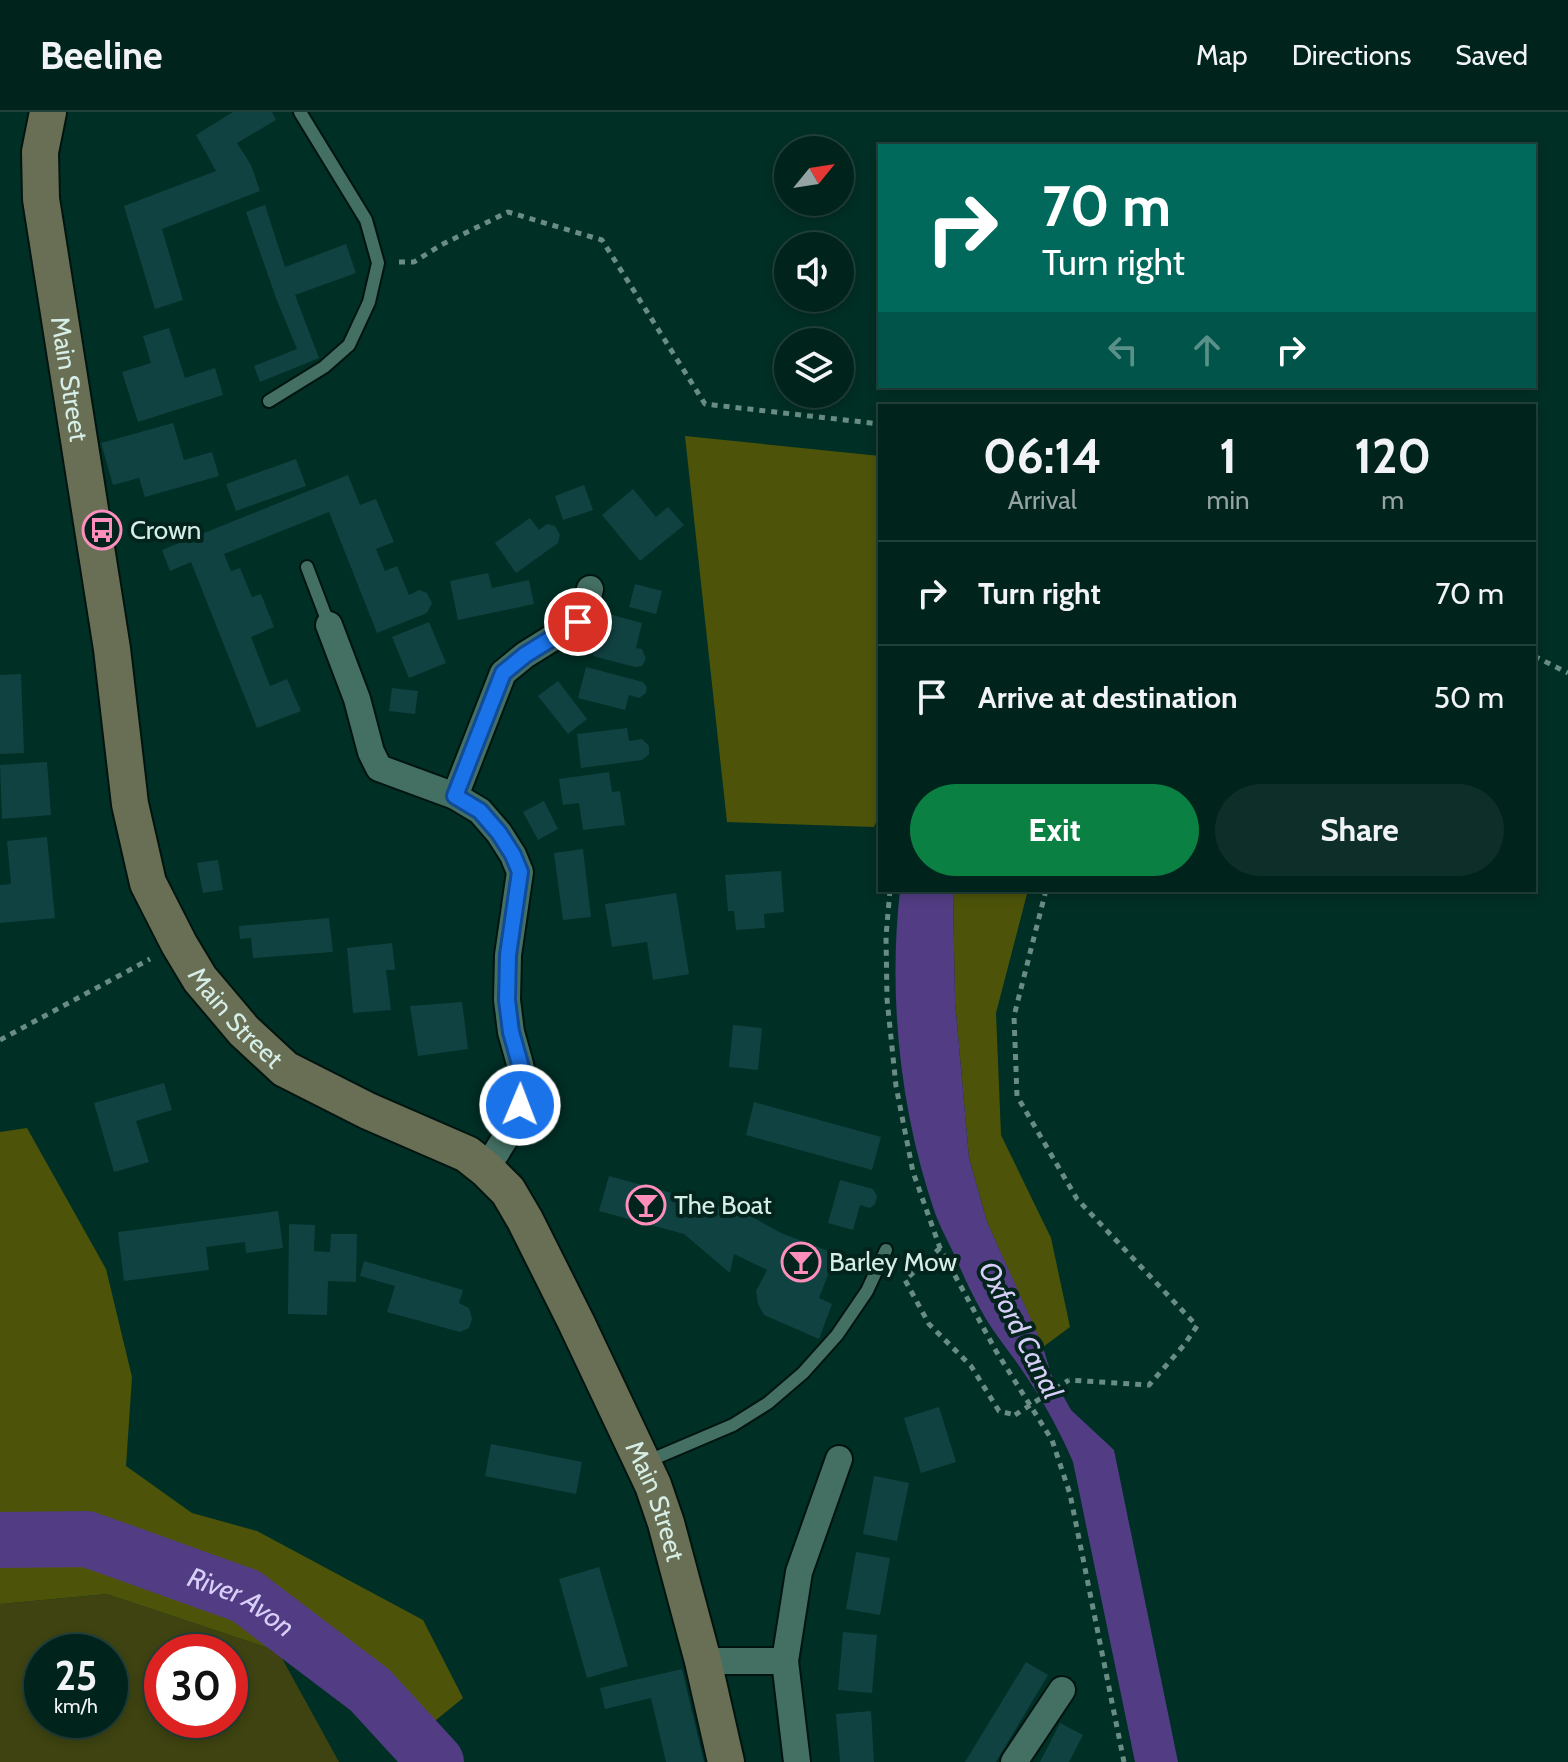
<!DOCTYPE html>
<style>
:root{--surface:#00231c;--page:#0e2f29;--text:#f1f3f6;--muted:#95a4a3;--line:#22403b;--accent:#0b8043}
body{margin:0;font-family:Cabin,sans-serif;background:var(--page);color:var(--text);height:100vh;display:flex;flex-direction:column;font-size:30px;white-space:nowrap}
*{box-sizing:border-box;margin:0}
p{font-size:26px;color:var(--muted)}
.icon{flex:none;width:44px;height:44px;fill:none;stroke:currentColor;stroke-width:2;stroke-linecap:round;stroke-linejoin:round}
.map{position:relative;flex:1;overflow:hidden}
.panel{position:absolute;left:878px;top:292px;width:658px;height:488px;display:flex;flex-direction:column;background:var(--surface);border-radius:0px;box-shadow:0 4px 12px #0003,0 0 0 2px var(--line)}
.panel>*{flex:none}
.guide{position:absolute;left:878px;top:32px;width:658px;height:244px;border-radius:0px;box-shadow:0 4px 12px #0003,0 0 0 2px var(--line);background:#00695c;color:#fff;overflow:hidden}
.needle{width:52px;rotate:60deg}
.buttons{position:absolute;left:774px;top:24px;display:grid;gap:16px}
.buttons a{display:grid;place-items:center;width:80px;height:80px;border-radius:50%;background:var(--surface);box-shadow:0 4px 12px #0003,0 0 0 2px var(--line);font-size:40px}
.speed{position:absolute;left:24px;top:1522px;display:flex;gap:16px;font-size:40px;font-weight:700;text-align:center}
.speed>*{display:grid;place-content:center;width:104px;height:104px;border-radius:50%;background:var(--surface);box-shadow:0 4px 12px #0003,0 0 0 2px var(--line);line-height:1}
.speed small{font-size:20px;font-weight:400}
.speed .limit{border:12px solid #d22;background:#fff;color:#111}
.pin{position:absolute;display:grid;place-items:center;width:68px;height:68px;color:#fff;margin:-34px;border:4px solid #fff;border-radius:50%;box-shadow:0 2px 8px #0007}
.me{position:absolute;width:88px;margin:-44px;rotate:1deg;stroke-linejoin:round;filter:drop-shadow(0 0 6px #0008)}
.turn{display:flex;align-items:center;gap:28px;height:168px;padding:0 32px;font-size:36px}
.turn .icon{width:104px;height:104px;stroke-width:2.5}
.turn b{display:block;font-size:56px;line-height:68px}
.lanes{display:flex;align-items:center;height:76px;padding:0 32px;background:#0003;justify-content:center;gap:40px;direction:ltr}
.lanes .off{opacity:.35}
.eta{display:flex;justify-content:space-evenly;align-items:center;height:136px;text-align:center}
.eta b{font-size:48px;font-weight:800;line-height:56px}
.button{display:flex;gap:16px;margin-top:auto;padding:16px 32px}
.button a{flex:1;height:92px;border-radius:48px;background:var(--accent);color:#fff;font-size:32px;font-weight:800;line-height:92px;text-align:center}
.button a+a{background:var(--page);color:var(--text)}
ul{padding:0;list-style:none}
li{display:flex;align-items:center;gap:24px;height:104px;padding:0 32px;border-top:2px solid var(--line)}
li div{flex:1}
li b{display:block;font-size:30px}
li em{font-style:normal}
header{display:flex;align-items:center;gap:48px;box-sizing:border-box;height:112px;padding:0 40px;background:var(--surface);border-bottom:2px solid var(--line)}
header strong{font-size:38px}
nav{display:flex;gap:44px;margin-inline-start:auto;font-size:28px}
.map>svg:first-child{display:block}
</style>
<header>
<strong>Beeline</strong>
<nav><a>Map</a><a>Directions</a><a>Saved</a></nav>
</header>
<div class="map">
<svg width="1568" height="1650" viewBox="0 0 1568 1650">
<rect width="100%" height="100%" fill="#002f25"/>
<path fill="#3e4311" fill-rule="evenodd" d="M 107,1482 L 278,1539 L 339,1650 L 0,1650 L 0,1492 ZM 42,1540 L 110,1540 L 110,1608 L 42,1608 ZM 162,1540 L 230,1540 L 230,1608 L 162,1608 Z"/>
<g fill="#4d5409">
<path d="M 685,324 L 880,344 L 880,700 L 874,715 L 727,710 Z"/>
<path d="M 953,778 L 1028,778 L 996,901 L 1001,1023 L 1051,1126 L 1070,1215 L 1043,1235 L 987,1110 L 969,1046 L 955,889 Z"/>
<path d="M 27,1016 L 106,1157 L 132,1265 L 126,1354 L 192,1401 L 257,1419 L 423,1508 L 463,1586 L 414,1626 L 278,1539 L 107,1482 L 0,1492 L 0,1020 Z"/>
</g>
<path fill="#523d84" d="M 900,778 L 953,778 L 955,889 L 969,1046 L 987,1110 L 1034,1214 L 1043,1235 L 1051,1262 L 1071,1298 L 1114,1338 L 1178,1650 L 1135,1650 L 1073,1350 C 1061,1322 1047,1296 1030,1270 C 1015,1246 996,1225 982,1200 C 971,1181 962,1160 953,1140 C 947,1127 940,1115 935,1101 C 900,999 888,885 900,778 Z"/>
<g fill="none" stroke-linecap="round" stroke-linejoin="round">
<path stroke="#523d84" stroke-width="56" id="s1" d="M 0,1428 L 87,1427 L 246,1484 L 370,1578 L 436,1650"/>
</g>
<g fill="#114242">
<path d="M 233,0 L 272,0 L 276,8 L 237,31 L 251,53 L 260,79 L 162,117 L 183,188 L 155,197 L 124,94 L 216,59 L 196,23 Z"/>
<path d="M 265,93 L 285,155 L 346,132 L 356,161 L 295,183 L 319,246 L 260,270 L 254,254 L 297,237 L 276,186 L 246,100 Z"/>
<path d="M 169,216 L 185,266 L 215,256 L 223,283 L 138,310 L 122,260 L 151,251 L 143,224 Z"/>
<path d="M 173,311 L 184,348 L 212,340 L 219,364 L 145,385 L 139,366 L 113,373 L 101,331 Z"/>
<path d="M 296,347 L 306,374 L 236,399 L 226,372 Z"/>
<path d="M 348,363 L 360,393 L 376,387 L 394,430 L 376,437 L 385,459 L 397,454 L 409,483 L 419,478 L 427,481 L 432,491 L 427,501 L 377,521 L 329,400 L 224,442 L 231,459 L 240,456 L 252,485 L 261,482 L 274,515 L 251,525 L 270,574 L 287,567 L 301,599 L 257,616 L 191,450 L 170,459 L 162,438 Z"/>
<path d="M 584,373 L 593,398 L 563,408 L 555,384 Z"/>
<path d="M 633,377 L 656,405 L 668,395 L 684,413 L 640,449 L 602,403 Z"/>
<path d="M 530,406 L 539,418 L 547,412 L 555,414 L 560,423 L 558,431 L 516,461 L 495,431 Z"/>
<path d="M 488,461 L 492,476 L 529,468 L 534,492 L 458,508 L 450,469 Z"/>
<path d="M 635,472 L 662,479 L 656,502 L 629,495 Z"/>
<path d="M 605,501 L 642,511 L 636,536 L 642,537 L 646,547 L 642,554 L 635,555 L 593,544 Z"/>
<path d="M 429,510 L 446,551 L 409,566 L 392,525 Z"/>
<path d="M 586,555 L 643,570 L 647,575 L 646,581 L 639,586 L 629,583 L 625,598 L 578,586 Z"/>
<path d="M 21,562 L 24,641 L 0,642 L 0,563 Z"/>
<path d="M 558,569 L 587,607 L 568,622 L 538,584 Z"/>
<path d="M 392,576 L 418,579 L 415,602 L 389,599 Z"/>
<path d="M 627,616 L 629,629 L 642,627 L 649,634 L 649,642 L 642,648 L 581,656 L 577,622 Z"/>
<path d="M 47,650 L 51,703 L 2,707 L 0,653 Z"/>
<path d="M 609,660 L 612,680 L 620,679 L 625,713 L 583,718 L 579,691 L 563,693 L 559,667 Z"/>
<path d="M 544,689 L 558,717 L 538,728 L 523,700 Z"/>
<path d="M 47,725 L 55,806 L 0,811 L 0,773 L 11,772 L 7,729 Z"/>
<path d="M 583,737 L 591,805 L 563,808 L 554,741 Z"/>
<path d="M 218,748 L 223,778 L 203,781 L 197,751 Z"/>
<path d="M 781,759 L 784,800 L 764,802 L 765,816 L 736,818 L 734,799 L 728,799 L 725,763 Z"/>
<path d="M 676,781 L 689,862 L 653,868 L 647,830 L 612,835 L 605,792 Z"/>
<path d="M 329,806 L 333,840 L 253,846 L 251,826 L 240,827 L 239,814 Z"/>
<path d="M 392,831 L 395,858 L 386,858 L 391,898 L 353,901 L 347,836 Z"/>
<path d="M 462,890 L 468,937 L 418,944 L 410,894 Z"/>
<path d="M 733,913 L 762,916 L 758,958 L 729,955 Z"/>
<path d="M 164,971 L 172,998 L 136,1009 L 149,1050 L 114,1060 L 94,991 Z"/>
<path d="M 754,990 L 881,1025 L 872,1058 L 746,1023 Z"/>
<path d="M 609,1064 L 745,1101 L 781,1121 L 836,1142 L 819,1186 L 832,1192 L 819,1227 L 764,1203 L 758,1192 L 756,1179 L 767,1158 L 734,1142 L 730,1161 L 684,1122 L 599,1099 Z"/>
<path d="M 840,1068 L 873,1077 L 877,1084 L 875,1092 L 870,1096 L 860,1093 L 853,1118 L 828,1111 Z"/>
<path d="M 278,1099 L 283,1136 L 246,1141 L 245,1130 L 206,1135 L 209,1158 L 124,1169 L 118,1120 Z"/>
<path d="M 289,1112 L 315,1113 L 314,1139 L 330,1140 L 331,1122 L 357,1122 L 356,1170 L 328,1169 L 327,1203 L 288,1202 Z"/>
<path d="M 364,1149 L 463,1178 L 459,1191 L 469,1196 L 472,1207 L 469,1216 L 460,1220 L 387,1200 L 395,1174 L 360,1164 Z"/>
<path d="M 939,1295 L 956,1350 L 921,1361 L 904,1306 Z"/>
<path d="M 491,1332 L 582,1350 L 576,1382 L 485,1364 Z"/>
<path d="M 874,1364 L 909,1371 L 897,1429 L 863,1422 Z"/>
<path d="M 856,1440 L 890,1446 L 880,1503 L 846,1497 Z"/>
<path d="M 599,1455 L 628,1554 L 587,1566 L 559,1467 Z"/>
<path d="M 843,1520 L 877,1523 L 872,1581 L 838,1578 Z"/>
<path d="M 1026,1550 L 1048,1563 L 996,1650 L 965,1650 Z"/>
<path d="M 682,1557 L 704,1650 L 666,1650 L 651,1586 L 605,1597 L 600,1576 Z"/>
<path d="M 871,1599 L 874,1650 L 840,1650 L 836,1602 Z"/>
<path d="M 1060,1611 L 1083,1623 L 1069,1650 L 1040,1650 Z"/>
</g>
<g fill="none" stroke-linecap="round" stroke-linejoin="round">
<defs>
<g id="service">
<path d="M 269,289 L 324,255 L 349,233 L 369,190 L 378,151 L 366,108 L 300,0"/>
<path d="M 307,455 L 329,513"/>
<path d="M 646,1350 L 733,1313 L 768,1291 L 803,1261 L 837,1223 L 867,1179 L 886,1138"/>
</g>
<g id="minor">
<path d="M 329,513 L 357,587 L 371,640 L 379,656 L 455,684 L 480,699 L 499,721 L 513,743 L 520,760 L 508,843 L 507,888 L 511,920 L 520,952 L 525,977 L 516,1009 L 486,1057"/>
<path d="M 455,684 L 503,561 L 525,543 L 578,510 L 584,502 L 590,477"/>
<path d="M 703,1549 L 785,1549 L 799,1460 L 839,1347"/>
<path d="M 785,1549 L 797,1650"/>
<path d="M 1014,1650 L 1062,1578"/>
</g>
<g id="secondary">
<path id="s2" d="M 48,0 L 40,40 L 41,87 L 112,537 L 130,692 L 148,771 L 179,832 L 200,867 L 244,919 L 285,957 L 368,999 L 467,1042 L 486,1057 L 508,1079 L 525,1108 L 576,1210 L 653,1373 L 666,1411 L 703,1549 L 726,1650"/>
</g>
</defs>
<use href="#service" stroke="#01140f" stroke-width="16"/>
<use href="#minor" stroke="#01140f" stroke-width="30"/>
<use href="#secondary" stroke="#01140f" stroke-width="40"/>
<g stroke="#698d84" stroke-width="5" stroke-dasharray="6 6" stroke-linecap="butt">
<path d="M 399,150 L 414,150 L 441,133 L 508,100 L 602,128 L 705,292 L 880,312"/>
<path d="M 1534,544 L 1568,561"/>
<path d="M 890,778 L 886,824 L 887,887 L 896,974 L 913,1060 L 940,1136 L 996,1239 L 1052,1328 L 1070,1382 L 1124,1650"/>
<path d="M 1046,778 L 1014,904 L 1017,984 L 1077,1087 L 1197,1214 L 1184,1233 L 1149,1273 L 1069,1268"/>
<path d="M 0,928 L 150,847"/>
<path d="M 940,1136 L 905,1168 L 929,1212 L 971,1254 L 999,1299 L 1015,1303"/>
</g>
<use href="#service" stroke="#446f63" stroke-width="12"/>
<use href="#minor" stroke="#446f63" stroke-width="26"/>
<use href="#secondary" stroke="#686f55" stroke-width="36"/>
<path stroke="#698d84" stroke-width="5" stroke-dasharray="6 6" stroke-linecap="butt" d="M 1015,1303 L 1069,1268"/>
</g>
<g fill="none" stroke-linecap="round" stroke-linejoin="round">
<defs>
<path id="route" d="M 520,993 L 525,977 L 520,952 L 511,920 L 507,888 L 508,843 L 520,760 L 513,743 L 499,721 L 480,699 L 455,684 L 503,561 L 525,543 L 578,510"/>
</defs>
<use href="#route" stroke="#114b97" stroke-width="20"/>
<use href="#route" stroke="#1a73e8" stroke-width="14"/>
</g>
<defs>
<symbol id="bus-ring" viewBox="-11 -11 22 22"><circle r="9.5" fill="#03241c" stroke="#fe8ebc" stroke-width="1.5"/><path d="M-5-6H5V4H4V6H2V4H-2V6H-4V4H-5ZM-3.5-4V0h7V-4ZM-3.5 1.2v1.5H-2V1.2ZM2 1.2v1.5H3.5V1.2Z" fill="#fe8ebc"/></symbol>
<symbol id="bar-ring" viewBox="-11 -11 22 22"><circle r="9.5" fill="#03241c" stroke="#fe8ebc" stroke-width="1.5"/><path d="M-6-5H6L.8 .8V4.5H3.5V6h-7V4.5H-.8V.8Z" fill="#fe8ebc"/></symbol>
</defs>
<g fill-rule="evenodd">
<use href="#bus-ring" x="80" y="396" width="44" height="44"/>
<use href="#bar-ring" x="624" y="1071" width="44" height="44"/>
<use href="#bar-ring" x="779" y="1128" width="44" height="44"/>
</g>
<g text-anchor="middle" stroke-width="8" stroke-linejoin="round" paint-order="stroke">
<g font-size="26" fill="#d7eee7" stroke="#03241c">
<text dy="9" stroke="none"><textPath href="#s2" startOffset="270">Main Street</textPath></text>
<text dy="9" stroke="none"><textPath href="#s2" startOffset="942">Main Street</textPath></text>
<text dy="9" stroke="none"><textPath href="#s2" startOffset="1614">Main Street</textPath></text>
</g>
<g font-size="26" fill="#d7eee7" stroke="#03241c" text-anchor="start">
<text x="130" y="427">Crown</text>
<text x="674" y="1102">The Boat</text>
<text x="829" y="1159">Barley Mow</text>
</g>
<g font-size="28" font-style="italic" fill="#d8cff9" stroke="#03241c">
<text transform="translate(1021 1218) rotate(63)" y="10">Oxford Canal</text>
<text dy="10" stroke="none"><textPath href="#s1" startOffset="254">River Avon</textPath></text>
</g>
</g>
</svg>
<div class="buttons">
<a><svg class="needle" viewBox="-14 -14 28 28"><path d="M0-13l5 13h-10z" fill="#e53935"/><path d="M0 13l5-13h-10z" fill="#95a4a3"/></svg></a>
<a><svg class="icon" aria-label="sound" viewBox="0 0 24 24"><path d="M4 9h4l5-4v14l-5-4H4zM17 9q2 3 0 6"/></svg></a>
<a><svg class="icon" aria-label="layers" viewBox="0 0 24 24"><path d="M12 4l9 5-9 5-9-5zM3 14l9 5 9-5"/></svg></a>
</div>
<div class="speed"><div>25<small>km/h</small></div><div class="limit">30</div></div>
<div class="pin" style="left:578px;top:510px;background:#d93025"><svg class="icon" aria-label="arrive" viewBox="0 0 24 24"><path d="M6 21V4h12l-3 4 3 4H6"/></svg></div>
<svg class="me" style="left:520px;top:993px" viewBox="-20 -20 40 40"><circle r="17" fill="#1a73e8" stroke="#fff" stroke-width="3"/><path d="M0-11L8 9 0 5-8 9z" fill="#fff"/></svg>
<div class="guide">
<div class="turn"><svg class="icon" aria-label="right" viewBox="0 0 24 24"><path d="M7 20v-9h11M14 6l5 5-5 5"/></svg><div><b>70 m</b>Turn right</div></div>
<div class="lanes"><svg class="icon off" aria-label="left" viewBox="0 0 24 24"><path d="M17 20v-9H6M10 6l-5 5 5 5"/></svg><svg class="icon off" aria-label="ahead" viewBox="0 0 24 24"><path d="M12 20V5M6 11l6-6 6 6"/></svg><svg class="icon" aria-label="right" viewBox="0 0 24 24"><path d="M7 20v-9h11M14 6l5 5-5 5"/></svg></div>
</div>
<section class="panel">
<div class="eta">
<div><b>06:14</b><p>Arrival</p></div>
<div><b>1</b><p>min</p></div>
<div><b>120</b><p>m</p></div>
</div>
<ul>
<li><svg class="icon" aria-label="right" viewBox="0 0 24 24"><path d="M7 20v-9h11M14 6l5 5-5 5"/></svg><div><b>Turn right</b></div><em>70 m</em></li>
<li><svg class="icon" aria-label="arrive" viewBox="0 0 24 24"><path d="M6 21V4h12l-3 4 3 4H6"/></svg><div><b>Arrive at destination</b></div><em>50 m</em></li>
</ul>
<div class="button"><a>Exit</a><a>Share</a></div>
</section>
</div>
